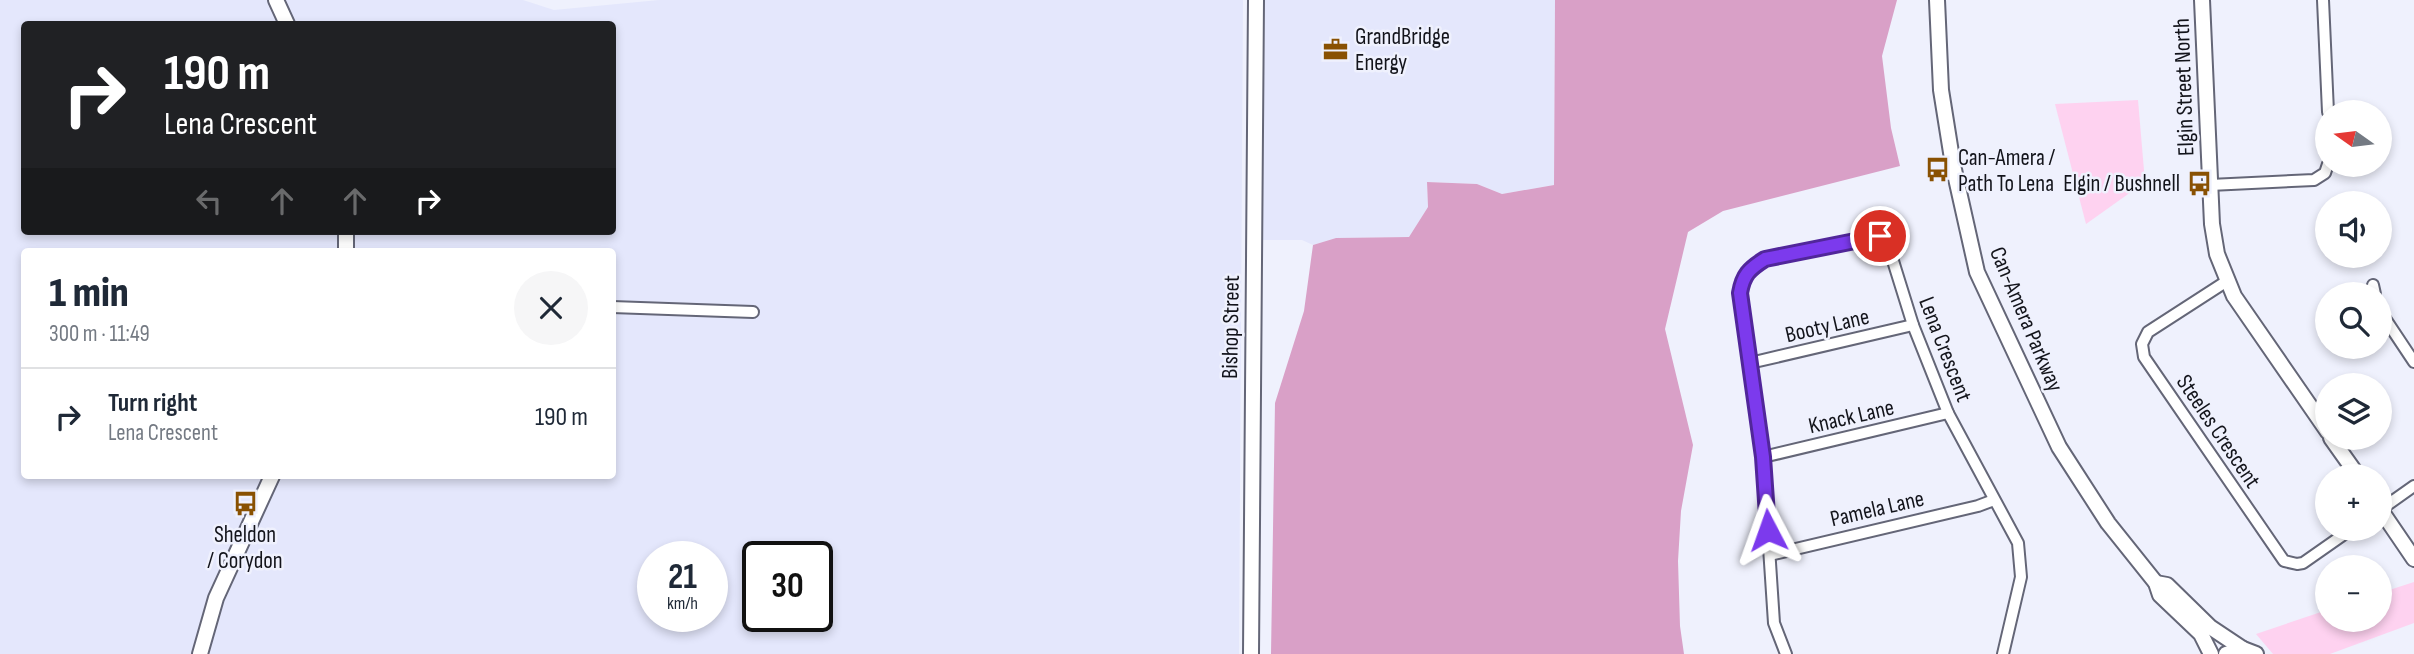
<!DOCTYPE html>
<meta charset="utf-8">
<style>
:root{--surface:#fff;--page:#f6f6f7;--text:#1f2937;--muted:#747a83;--line:#e0e1e3}
body{margin:0;font-family:"Sofia Sans Condensed",sans-serif;background:var(--page);color:var(--text);height:100vh;display:flex;flex-direction:column;font-size:26px;white-space:nowrap}
*{box-sizing:border-box;margin:0}
p{font-size:23px;color:var(--muted)}
.icon{flex:none;width:38px;height:38px;fill:none;stroke:currentColor;stroke-width:2;stroke-linecap:round;stroke-linejoin:round}
.map{position:relative;flex:1;overflow:hidden}
.drawer{position:absolute;left:21px;top:248px;width:595px;height:231px;display:flex;flex-direction:column;background:var(--surface);border-radius:7px;box-shadow:0 4px 10px #0003}
.drawer>*{flex:none}
.top-card{position:absolute;left:21px;top:21px;width:595px;height:214px;border-radius:7px;box-shadow:0 4px 10px #0003;background:#202124;color:#fff;overflow:hidden}
.needle{width:46px;rotate:284deg}
.controls{position:absolute;left:2315px;top:100px;display:grid;gap:14px}
.controls a{display:grid;place-items:center;width:77px;height:77px;border-radius:50%;background:var(--surface);box-shadow:0 4px 10px #0003;font-size:35px}
.speed{position:absolute;left:637px;top:541px;display:flex;gap:14px;font-size:35px;font-weight:700;text-align:center}
.speed>*{display:grid;place-content:center;width:91px;height:91px;border-radius:50%;background:var(--surface);box-shadow:0 4px 10px #0003;line-height:1}
.speed small{font-size:18px;font-weight:400}
.speed .limit{border:4px solid #111;border-radius:10px;background:#fff;color:#111}
.pin{position:absolute;display:grid;place-items:center;width:60px;height:60px;color:#fff;margin:-30px;border:4px solid #fff;border-radius:50%;box-shadow:0 2px 7px #0007}
.me{position:absolute;width:77px;margin:-38px;rotate:356deg;stroke-linejoin:round;filter:drop-shadow(0 0 5px #0008)}
.turn{display:flex;align-items:center;gap:24px;height:147px;padding:0 28px;font-size:32px}
.turn .icon{width:91px;height:91px;stroke-width:2.5}
.turn b{display:block;font-size:49px;line-height:60px}
.lanes{display:flex;align-items:center;height:66px;padding:0 28px;background:#0003;justify-content:center;gap:35px;direction:ltr}
.lanes .off{opacity:.35}
.round{display:grid;place-items:center;flex:none;width:74px;height:74px;border-radius:37px;background:var(--page)}
.headline{display:flex;align-items:center;justify-content:space-between;height:119px;padding:0 28px}
h1{font-size:42px;font-weight:800;line-height:52px}
ul{padding:0;list-style:none}
li{display:flex;align-items:center;gap:21px;height:98px;padding:0 28px;border-top:2px solid var(--line)}
li div{flex:1}
li b{display:block;font-size:26px}
li em{font-style:normal}
.map>svg:first-child{display:block}
</style>
<div class="map">
<svg width="2414" height="654" viewBox="0 0 2414 654">
<rect width="100%" height="100%" fill="#eff1fd"/>
<g fill="#e4e7fc" fill-rule="evenodd">
<path d="M 0,0 L 523,0 L 554,10 L 659,0 L 1243,0 L 1239,654 L 0,654 ZM 24,24 L 612,24 L 612,231 L 24,231 ZM 24,252 L 612,252 L 612,476 L 24,476 ZM 653,556 L 712,556 L 712,616 L 653,616 ZM 758,556 L 817,556 L 817,616 L 758,616 Z"/>
<path d="M 1265,0 L 1555,0 L 1554,185 L 1502,194 L 1477,184 L 1427,182 L 1428,207 L 1409,237 L 1336,238 L 1313,245 L 1302,240 L 1262,240 Z"/>
</g>
<g fill="#fed2f0">
<path d="M 2138,100 L 2145,182 L 2086,224 L 2055,104 Z"/>
<path d="M 2414,582 L 2414,623 L 2330,654 L 2273,654 L 2256,634 L 2327,610 L 2328,620 L 2380,620 L 2380,593 Z"/>
</g>
<path fill="#d9a0c7" d="M 1555,0 L 1897,0 L 1882,56 L 1891,128 L 1900,166 L 1723,211 L 1688,232 L 1665,329 L 1693,445 L 1681,511 L 1678,561 L 1680,626 L 1684,654 L 1271,654 L 1275,403 L 1304,311 L 1313,245 L 1336,238 L 1409,237 L 1428,207 L 1427,182 L 1477,184 L 1502,194 L 1554,185 Z"/>
<g fill="none" stroke-linecap="round" stroke-linejoin="round">
<defs>
<g id="street">
<path d="M 2323,0 L 2328,112"/>
<path d="M 2210,185 L 2314,180 L 2325,173 L 2328,164"/>
<path d="M 2227,281 L 2148,332 L 2142,344 L 2144,357 L 2284,561 L 2297,564 L 2303,563 L 2353,528"/>
<path d="M 2373,285 L 2375,294"/>
<path d="M 612,307 L 753,312"/>
<path d="M 2380,311 L 2414,362"/>
<path d="M 1750,363 L 1913,325"/>
<path d="M 1763,457 L 1948,413"/>
<path d="M 2380,510 L 2414,486"/>
<path d="M 1770,555 L 1978,506 L 1994,500"/>
<path d="M 1786,654 L 1774,623 L 1763,457 L 1740,294 C 1743,275 1750,269 1765,259 L 1876,236 L 1884,239 L 1889,248 L 1913,325 L 1948,413 L 2018,543 L 2021,577 L 2003,654"/>
</g>
<g id="secondary">
<path d="M 276,0 L 287,24"/>
<path d="M 1937,0 L 1941,90 L 1953,165 L 1977,272 L 2059,447 L 2108,523 L 2156,583 L 2160,595 L 2201,634 L 2211,654"/>
<path d="M 2202,0 L 2212,224 L 2217,254 L 2234,296 L 2328,432"/>
<path d="M 346,252 L 346,231"/>
<path d="M 2331,438 L 2358,476"/>
<path d="M 2380,509 L 2414,559"/>
<path d="M 2156,583 L 2167,585 L 2210,627 L 2243,649"/>
<path d="M 200,654 L 216,598 L 272,476"/>
<path d="M 1251,654 L 1256,0"/>
<path d="M 2226,654 L 2243,649 L 2256,654"/>
</g>
</defs>
<use href="#street" stroke="#646677" stroke-width="14"/>
<use href="#secondary" stroke="#646677" stroke-width="18"/>
<use href="#street" stroke="#fff" stroke-width="10"/>
<use href="#secondary" stroke="#fff" stroke-width="14"/>
</g>
<g fill="none" stroke-linecap="round" stroke-linejoin="round">
<defs>
<path id="route" d="M 1768,530 L 1763,457 L 1740,293 C 1743,275 1749,269 1765,259 L 1880,236"/>
</defs>
<use href="#route" stroke="#51269a" stroke-width="18"/>
<use href="#route" stroke="#7c3aed" stroke-width="12"/>
</g>
<defs>
<symbol id="office-bare" viewBox="-9 -9 18 18"><path d="M-6-3h4V-5.5h4V-3h4V5H-6ZM-1-4.5V-3h2v-1.5ZM-6 0V1H6V0Z" fill="#895102" stroke="#eff1fd" stroke-width="2.5" paint-order="stroke"/></symbol>
<symbol id="bus-bare" viewBox="-9 -9 18 18"><path d="M-5-6H5V4H4V6H2V4H-2V6H-4V4H-5ZM-3.5-4V0h7V-4ZM-3.5 1.2v1.5H-2V1.2ZM2 1.2v1.5H3.5V1.2Z" fill="#895102" stroke="#eff1fd" stroke-width="2.5" paint-order="stroke"/></symbol>
</defs>
<g fill-rule="evenodd">
<use href="#office-bare" x="1318" y="32" width="35" height="35"/>
<use href="#bus-bare" x="1920" y="152" width="35" height="35"/>
<use href="#bus-bare" x="2182" y="166" width="35" height="35"/>
<use href="#bus-bare" x="228" y="486" width="35" height="35"/>
</g>
<g text-anchor="middle" stroke-width="5" stroke-linejoin="round" paint-order="stroke">
<g font-size="23" fill="#13141b" stroke="#eff1fd" text-anchor="start">
<text x="1355" y="44">GrandBridge<tspan x="1355" dy="26">Energy</tspan></text>
<text x="1958" y="165">Can-Amera /<tspan x="1958" dy="26">Path To Lena</tspan></text>
<text x="2180" y="191" text-anchor="end">Elgin / Bushnell</text>
<text x="245" y="542" text-anchor="middle">Sheldon<tspan x="245" dy="26">/ Corydon</tspan></text>
</g>
<g font-size="23" fill="#13141b" stroke="#eff1fd">
<text transform="translate(2183 87) rotate(-92)" y="8">Elgin Street North</text>
<text transform="translate(2027 319) rotate(67)" y="8">Can-Amera Parkway</text>
<text transform="translate(1827 325) rotate(-13)" y="8">Booty Lane</text>
<text transform="translate(1230 327) rotate(-89)" y="8">Bishop Street</text>
<text transform="translate(1946 349) rotate(69)" y="8">Lena Crescent</text>
<text transform="translate(1851 416) rotate(-13)" y="8">Knack Lane</text>
<text transform="translate(2219 431) rotate(56)" y="8">Steeles Crescent</text>
<text transform="translate(1877 508) rotate(-13)" y="8">Pamela Lane</text>
</g>
</g>
</svg>
<div class="controls">
<a><svg class="needle" viewBox="-14 -14 28 28"><path d="M0-13l5 13h-10z" fill="#e53935"/><path d="M0 13l5-13h-10z" fill="#747a83"/></svg></a>
<a><svg class="icon" aria-label="sound" viewBox="0 0 24 24"><path d="M4 9h4l5-4v14l-5-4H4zM17 9q2 3 0 6"/></svg></a>
<a><svg class="icon" aria-label="search" viewBox="0 0 24 24"><circle cx="10" cy="10" r="6"/><path d="M15 15l6 6"/></svg></a>
<a><svg class="icon" aria-label="layers" viewBox="0 0 24 24"><path d="M12 4l9 5-9 5-9-5zM3 14l9 5 9-5"/></svg></a>
<a>+</a>
<a>−</a>
</div>
<div class="speed"><div>21<small>km/h</small></div><div class="limit">30</div></div>
<div class="pin" style="left:1880px;top:236px;background:#d93025"><svg class="icon" aria-label="arrive" viewBox="0 0 24 24"><path d="M6 21V4h12l-3 4 3 4H6"/></svg></div>
<svg class="me" style="left:1768px;top:530px" viewBox="-20 -20 40 40"><path d="M0-17L14 15 0 8-14 15z" fill="#7c3aed" stroke="#fff" stroke-width="4"/></svg>
<div class="top-card">
<div class="turn"><svg class="icon" aria-label="right" viewBox="0 0 24 24"><path d="M7 20v-9h11M14 6l5 5-5 5"/></svg><div><b>190 m</b>Lena Crescent</div></div>
<div class="lanes"><svg class="icon off" aria-label="left" viewBox="0 0 24 24"><path d="M17 20v-9H6M10 6l-5 5 5 5"/></svg><svg class="icon off" aria-label="ahead" viewBox="0 0 24 24"><path d="M12 20V5M6 11l6-6 6 6"/></svg><svg class="icon off" aria-label="ahead" viewBox="0 0 24 24"><path d="M12 20V5M6 11l6-6 6 6"/></svg><svg class="icon" aria-label="right" viewBox="0 0 24 24"><path d="M7 20v-9h11M14 6l5 5-5 5"/></svg></div>
</div>
<section class="drawer">
<div class="headline"><div><h1>1 min</h1><p>300 m · 11:49</p></div><a class="round"><svg class="icon" aria-label="close" viewBox="0 0 24 24"><path d="M6 6l12 12M18 6L6 18"/></svg></a></div>
<ul>
<li><svg class="icon" aria-label="right" viewBox="0 0 24 24"><path d="M7 20v-9h11M14 6l5 5-5 5"/></svg><div><b>Turn right</b><p>Lena Crescent</p></div><em>190 m</em></li>
</ul>
</section>
</div>
